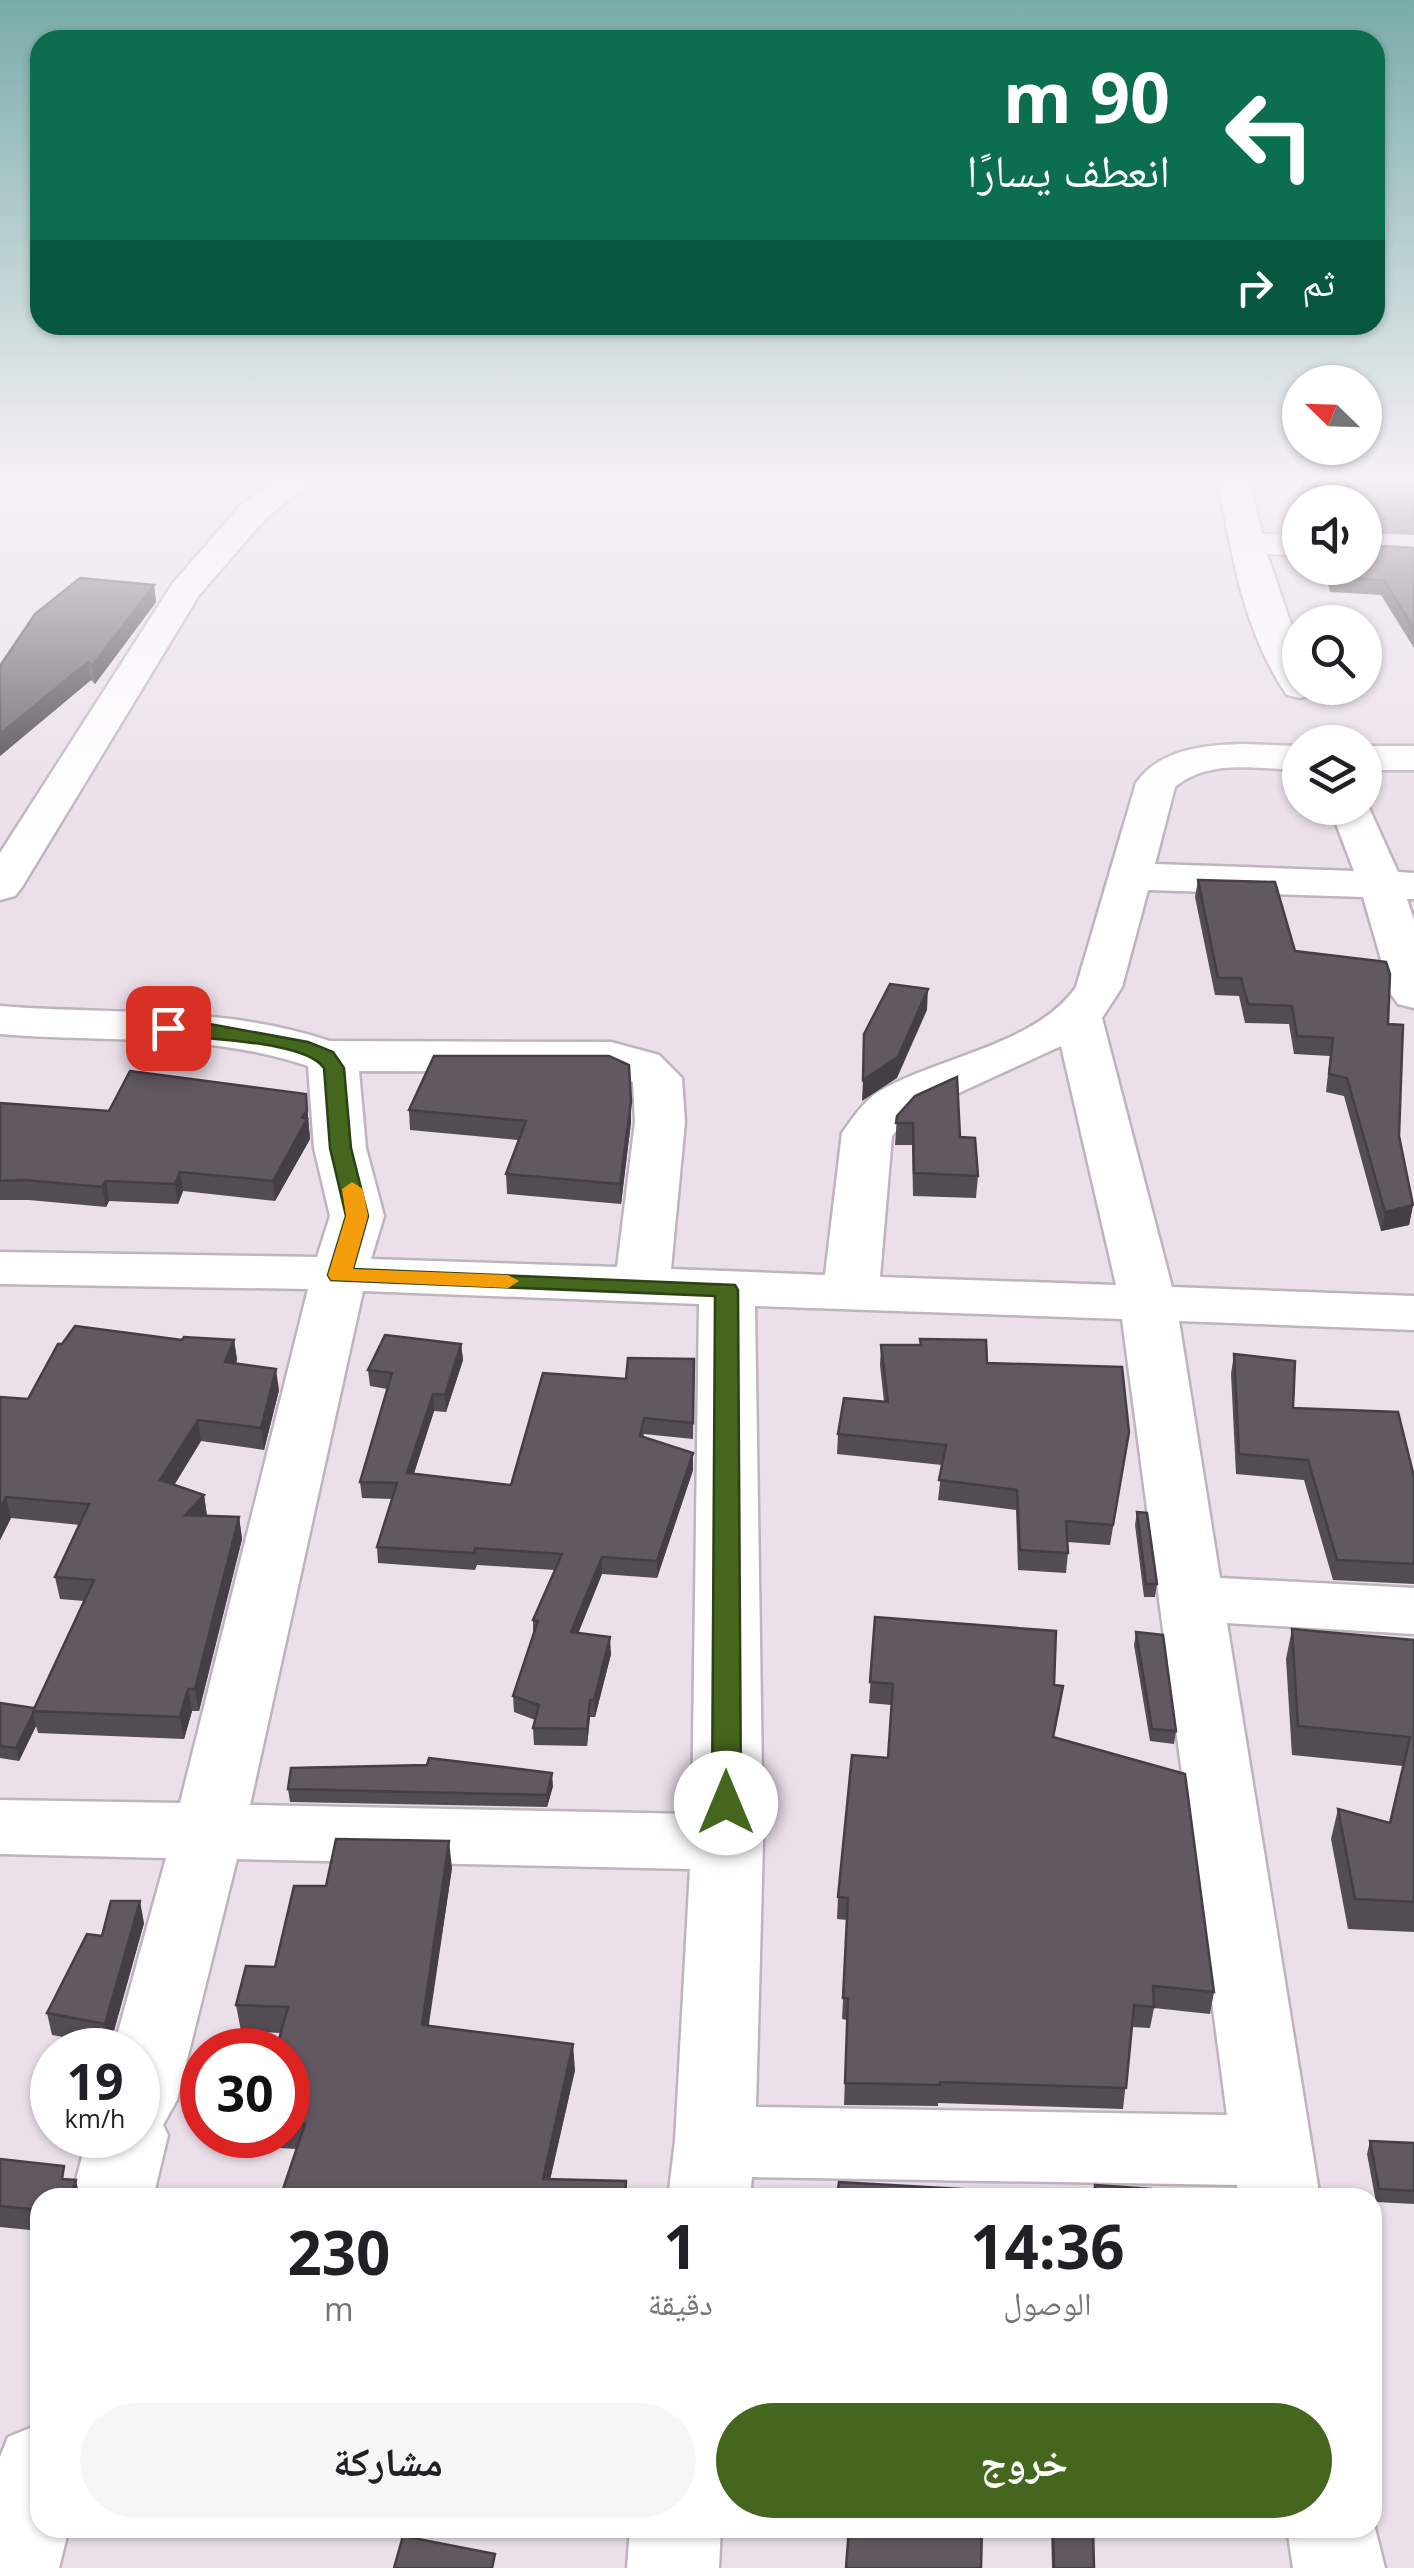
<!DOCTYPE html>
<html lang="ar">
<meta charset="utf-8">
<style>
:root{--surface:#fff;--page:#f6f6f6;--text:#202124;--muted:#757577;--accent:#44661d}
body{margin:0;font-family:"Open Sans","Noto Naskh Arabic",sans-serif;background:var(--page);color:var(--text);direction:rtl;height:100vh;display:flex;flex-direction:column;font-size:38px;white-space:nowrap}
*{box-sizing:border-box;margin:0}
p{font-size:32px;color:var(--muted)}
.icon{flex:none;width:55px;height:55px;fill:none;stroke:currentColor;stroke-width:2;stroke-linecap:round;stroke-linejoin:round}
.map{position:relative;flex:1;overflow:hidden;direction:ltr}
.sheet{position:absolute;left:30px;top:2188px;width:1352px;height:350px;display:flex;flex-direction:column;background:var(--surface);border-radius:30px;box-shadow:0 2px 8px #0004;direction:rtl}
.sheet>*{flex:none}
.guide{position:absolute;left:30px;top:30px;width:1355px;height:305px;border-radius:30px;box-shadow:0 2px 8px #0004;direction:rtl;background:#0b6e4f;color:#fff;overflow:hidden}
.needle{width:65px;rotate:293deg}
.tools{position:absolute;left:1282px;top:365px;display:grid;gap:20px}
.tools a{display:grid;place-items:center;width:100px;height:100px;border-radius:50%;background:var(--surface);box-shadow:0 2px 8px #0004;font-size:50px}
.speed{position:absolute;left:30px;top:2028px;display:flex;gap:20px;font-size:50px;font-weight:700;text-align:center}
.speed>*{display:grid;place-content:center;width:130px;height:130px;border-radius:50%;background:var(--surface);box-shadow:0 2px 8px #0004;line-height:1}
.speed small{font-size:25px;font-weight:400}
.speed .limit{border:15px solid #d22;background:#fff;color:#111}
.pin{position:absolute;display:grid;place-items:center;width:85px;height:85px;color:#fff;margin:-42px;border-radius:20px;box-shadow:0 5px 15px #0006}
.me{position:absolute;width:110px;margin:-55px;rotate:0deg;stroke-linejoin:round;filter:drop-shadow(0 0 8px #0008)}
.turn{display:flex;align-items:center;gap:35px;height:210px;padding:0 50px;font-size:45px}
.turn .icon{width:130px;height:130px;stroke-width:2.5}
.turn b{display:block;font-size:70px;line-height:85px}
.then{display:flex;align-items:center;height:95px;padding:0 50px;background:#0003;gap:20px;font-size:38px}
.eta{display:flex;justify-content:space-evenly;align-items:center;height:170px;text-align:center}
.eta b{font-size:60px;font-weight:700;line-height:70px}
.button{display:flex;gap:20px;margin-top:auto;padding:20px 50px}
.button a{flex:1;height:115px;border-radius:60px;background:var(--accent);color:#fff;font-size:40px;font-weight:700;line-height:115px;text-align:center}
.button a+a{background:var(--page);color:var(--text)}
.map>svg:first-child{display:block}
</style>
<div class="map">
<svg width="1414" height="2568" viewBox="0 0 1414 2568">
<rect width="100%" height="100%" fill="#ebdfea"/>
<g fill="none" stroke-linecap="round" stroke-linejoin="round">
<defs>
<g id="street">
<path d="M 277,480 L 314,480 L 266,518 L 199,595 L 22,887 L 15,896 L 0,900 L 0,853 L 173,583 L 242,504 Z"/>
<path d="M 1218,480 L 1250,480 L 1262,534 L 1300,535 L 1300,555 L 1267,554 L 1300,650 L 1300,688 L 1319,688 L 1313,695 L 1300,698 L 1287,695 C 1244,633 1231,552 1218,480 Z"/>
<path d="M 1243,744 L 1300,746 L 1300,770 C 1258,769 1209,758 1175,787 L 1155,864 L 1354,871 L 1330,808 L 1365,808 L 1365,799 L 1398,872 L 1414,873 L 1414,899 L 1407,899 L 1414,920 L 1414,1008 L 1398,1004 L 1391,994 L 1363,897 L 1148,890 L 1122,987 L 1102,1018 L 1172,1287 L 1414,1296 L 1414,1330 L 1179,1321 L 1220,1578 L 1414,1588 L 1414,1634 L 1227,1623 L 1320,2198 L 1238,2198 L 1237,2185 L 752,2177 L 750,2198 L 668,2198 L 675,2141 L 690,1869 L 237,1859 L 177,2100 L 163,2125 L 168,2135 L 153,2198 L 71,2198 L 88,2135 L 138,2135 L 138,2050 L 113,2050 L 166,1858 L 0,1854 L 0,1800 L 180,1803 L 308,1289 L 0,1284 L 0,1252 L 317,1257 L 330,1216 L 314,1148 L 308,1066 C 209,1032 103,1043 0,1034 L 0,1006 C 111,1015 223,1005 330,1041 L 611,1042 L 659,1055 L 682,1078 L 685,1122 L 671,1269 L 825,1275 L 842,1133 C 851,1120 864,1101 878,1092 C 937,1057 1036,1045 1076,987 L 1136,783 C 1159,749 1205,745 1243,744 ZM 1061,1046 L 1116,1285 L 880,1277 L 892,1136 L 911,1115 ZM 359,1071 L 610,1072 L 633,1082 L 635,1122 L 617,1267 L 371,1259 L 384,1216 L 366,1148 ZM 363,1291 L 699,1304 L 692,1814 L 250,1805 ZM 755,1306 L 1122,1319 L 1227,2115 L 756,2107 L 763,1842 Z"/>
<rect x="1365" y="746" width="49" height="24"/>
<path d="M 40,2424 L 40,2528 L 69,2528 L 59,2568 L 0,2568 L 0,2457 L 8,2437 Z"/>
<path d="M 1372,2516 L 1385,2568 L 1293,2568 L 1287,2528 L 1372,2528 Z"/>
<path d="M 630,2528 L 721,2528 L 719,2568 L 627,2568 Z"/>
</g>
</defs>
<use href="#street" stroke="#bfb4be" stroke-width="5"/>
<use href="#street" fill="#fff" fill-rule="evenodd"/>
</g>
<g fill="#544c53">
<path d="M 1301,480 L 1414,480 L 1414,535 L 1365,533 L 1365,502 L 1302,502 Z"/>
<path d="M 1414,548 L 1414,648 L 1381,595 L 1330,592 L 1325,568 L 1365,568 Z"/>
<path d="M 154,585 L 156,602 L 95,684 L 91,680 L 0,756 L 0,666 Z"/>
<path d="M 1198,880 L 1295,951 L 1388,1024 L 1399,1136 L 1413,1205 L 1409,1225 L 1381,1231 L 1344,1096 L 1326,1092 L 1330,1056 L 1294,1054 L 1289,1024 L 1245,1023 L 1239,996 L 1215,995 L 1195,897 Z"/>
<path d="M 306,1094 L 310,1139 L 275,1201 L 183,1191 L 178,1204 L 109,1201 L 106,1207 L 29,1200 L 0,1200 L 0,1103 L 109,1111 Z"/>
<path d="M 409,1110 L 631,1122 L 621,1204 L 507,1194 L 506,1174 L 518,1140 L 410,1130 Z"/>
<path d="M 897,1116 L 960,1137 L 978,1176 L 976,1198 L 913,1196 L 912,1145 L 895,1145 Z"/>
<path d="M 182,1340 L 234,1340 L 237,1360 L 236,1363 L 279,1390 L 264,1450 L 201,1441 L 174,1485 L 204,1495 L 207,1516 L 239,1517 L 242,1539 L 199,1711 L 192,1711 L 184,1739 L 38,1733 L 36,1726 L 19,1761 L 0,1758 L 0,1703 L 34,1708 L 84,1601 L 60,1599 L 55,1577 L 80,1525 L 11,1518 L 0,1540 L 0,1397 L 28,1399 Z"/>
<path d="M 461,1344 L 463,1360 L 446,1412 L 434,1411 L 414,1473 L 511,1485 L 626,1379 L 694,1359 L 693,1439 L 644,1434 L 643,1438 L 693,1453 L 693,1470 L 657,1578 L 602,1574 L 578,1633 L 611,1654 L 595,1717 L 590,1717 L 587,1746 L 534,1745 L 533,1728 L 535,1720 L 514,1712 L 513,1696 L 533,1634 L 533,1620 L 555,1570 L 477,1565 L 475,1570 L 378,1563 L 377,1547 L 392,1499 L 362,1498 L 360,1482 L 387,1389 L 370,1386 L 368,1370 Z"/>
<path d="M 881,1345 L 987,1363 L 1129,1432 L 1110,1545 L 1067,1542 L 1068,1553 L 1066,1573 L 1018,1570 L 1016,1510 L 938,1500 L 942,1465 L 837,1454 L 838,1434 L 884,1402 L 880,1365 Z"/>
<path d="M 1234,1354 L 1293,1408 L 1414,1477 L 1414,1584 L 1333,1580 L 1304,1480 L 1236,1474 L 1231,1374 Z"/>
<path d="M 1137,1512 L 1157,1584 L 1155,1597 L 1144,1597 L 1135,1525 Z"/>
<path d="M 875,1617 L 1054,1685 L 1060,1707 L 1054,1737 L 1214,1992 L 1210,2014 L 1154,2008 L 1150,2028 L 1132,2027 L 1123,2109 L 938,2103 L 938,2106 L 844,2105 L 847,2020 L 842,2019 L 847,1920 L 837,1919 L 838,1897 L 888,1758 L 891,1705 L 869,1703 Z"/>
<path d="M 1292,1629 L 1414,1640 L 1414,1932 L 1348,1929 L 1331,1839 L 1338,1809 L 1390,1823 L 1403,1766 L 1292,1755 L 1286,1659 Z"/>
<path d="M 1136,1632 L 1176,1731 L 1174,1744 L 1150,1741 L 1134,1645 Z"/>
<path d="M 553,1786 L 547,1807 L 290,1802 L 288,1789 Z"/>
<path d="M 452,1868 L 428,2025 L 575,2070 L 550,2179 L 627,2198 L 280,2198 L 296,2149 L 262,2147 L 259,2135 L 288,2135 L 288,2050 L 281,2033 L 241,2031 L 236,2005 L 275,1967 L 326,1886 Z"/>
<path d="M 144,1923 L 110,2045 L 52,2035 L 47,2013 L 102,1936 Z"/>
<path d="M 1370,2141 L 1414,2143 L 1414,2204 L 1376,2202 L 1367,2154 Z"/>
<path d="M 0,2159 L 40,2198 L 40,2231 L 0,2227 Z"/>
<path d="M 1051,2528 L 1093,2528 L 1094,2568 L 1052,2568 Z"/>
</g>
<g fill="#453e44">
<path d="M 154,585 L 156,602 L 95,684 L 92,666 Z"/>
<path d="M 88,662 L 91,680 L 0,756 L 0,734 Z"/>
<path d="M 928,989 L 927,1010 L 897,1078 L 862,1101 L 863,1080 Z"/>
<path d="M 306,1094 L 310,1139 L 275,1201 L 273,1181 L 302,1117 Z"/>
<path d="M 631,1102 L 631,1122 L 621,1204 L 620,1184 Z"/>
<path d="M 180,1172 L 183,1191 L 178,1204 L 175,1184 Z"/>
<path d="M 106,1181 L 109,1201 L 106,1207 L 102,1187 Z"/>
<path d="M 1413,1205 L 1409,1225 L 1381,1231 L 1385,1212 Z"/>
<path d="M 234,1340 L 237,1360 L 228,1383 L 225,1362 Z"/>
<path d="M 461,1344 L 463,1360 L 446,1412 L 445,1395 Z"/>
<path d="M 276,1369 L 279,1390 L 264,1450 L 261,1428 Z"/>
<path d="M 433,1394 L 434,1411 L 409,1489 L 407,1473 Z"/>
<path d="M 198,1420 L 201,1441 L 164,1502 L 160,1480 Z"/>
<path d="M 693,1453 L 693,1470 L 657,1578 L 657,1561 Z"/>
<path d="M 204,1495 L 207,1516 L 185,1515 Z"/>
<path d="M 6,1497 L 11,1518 L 0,1540 L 0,1509 Z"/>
<path d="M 239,1517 L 242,1539 L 199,1711 L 195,1689 Z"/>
<path d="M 602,1557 L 602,1574 L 572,1649 L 571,1632 Z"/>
<path d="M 610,1637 L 611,1654 L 595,1717 L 594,1700 Z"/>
<path d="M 188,1689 L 192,1711 L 184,1739 L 180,1717 Z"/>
<path d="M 590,1700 L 590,1717 L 587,1746 L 587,1729 Z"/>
<path d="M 33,1714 L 36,1726 L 19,1761 L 16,1748 Z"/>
<path d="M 552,1773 L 553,1786 L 547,1807 L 547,1795 Z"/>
<path d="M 449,1841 L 452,1868 L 425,2051 L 422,2025 Z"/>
<path d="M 140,1901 L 144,1923 L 110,2045 L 105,2024 Z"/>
<path d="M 573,2044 L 575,2070 L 546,2198 L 543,2179 Z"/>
<path d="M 76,2180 L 80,2198 L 70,2198 Z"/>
</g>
<g fill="#625861" stroke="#453e44" stroke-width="2.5">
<path d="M 1304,480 L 1414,480 L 1414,521 L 1367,519 L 1365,521 L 1365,502 L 1305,502 Z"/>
<path d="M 1365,545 L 1414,548 L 1414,629 L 1384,580 L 1332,578 L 1330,568 L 1365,568 Z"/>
<path d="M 80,578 L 154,585 L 92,666 L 88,662 L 0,734 L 0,666 L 35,614 Z"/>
<path d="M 1198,880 L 1275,882 L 1295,951 L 1386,962 L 1390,974 L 1388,1024 L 1403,1025 L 1399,1136 L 1413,1205 L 1385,1212 L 1347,1078 L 1329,1074 L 1333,1038 L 1297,1036 L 1292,1006 L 1248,1004 L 1241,978 L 1218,978 Z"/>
<path d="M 890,984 L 928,989 L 898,1057 L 863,1080 L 864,1034 Z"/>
<path d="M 434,1056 L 609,1056 L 629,1065 L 631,1102 L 620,1184 L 506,1174 L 526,1121 L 409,1110 Z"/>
<path d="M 130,1071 L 306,1094 L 307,1111 L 302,1117 L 307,1119 L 273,1181 L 180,1172 L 175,1184 L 106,1181 L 102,1187 L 25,1180 L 0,1181 L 0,1103 L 109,1111 Z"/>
<path d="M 957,1077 L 960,1137 L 975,1138 L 978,1176 L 914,1173 L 913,1123 L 896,1123 L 897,1116 L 915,1096 Z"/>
<path d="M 75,1326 L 182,1340 L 184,1337 L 234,1340 L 225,1362 L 276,1369 L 261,1428 L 198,1420 L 160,1480 L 204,1495 L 185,1515 L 239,1517 L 195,1689 L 188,1689 L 180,1717 L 33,1711 L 94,1580 L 55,1577 L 89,1504 L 6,1497 L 0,1509 L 0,1397 L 28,1399 L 58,1344 L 62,1344 Z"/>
<path d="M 385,1335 L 461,1344 L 445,1395 L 433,1394 L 407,1473 L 511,1485 L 543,1373 L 626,1379 L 628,1358 L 694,1359 L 693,1423 L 644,1418 L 640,1436 L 693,1453 L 657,1561 L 602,1557 L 571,1632 L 610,1637 L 594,1700 L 590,1700 L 587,1729 L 533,1728 L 539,1705 L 513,1696 L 538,1621 L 533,1620 L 562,1554 L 475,1548 L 474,1553 L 377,1547 L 397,1483 L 360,1482 L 392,1373 L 368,1370 Z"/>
<path d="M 920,1339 L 986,1340 L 987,1363 L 1122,1367 L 1129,1432 L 1113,1525 L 1066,1521 L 1068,1553 L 1020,1550 L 1017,1490 L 939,1480 L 946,1445 L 838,1434 L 844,1398 L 888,1402 L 881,1345 L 921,1345 Z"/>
<path d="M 1234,1354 L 1295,1361 L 1293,1408 L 1398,1412 L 1414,1477 L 1414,1564 L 1337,1560 L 1308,1460 L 1239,1454 Z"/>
<path d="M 1137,1512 L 1147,1513 L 1157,1584 L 1146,1584 Z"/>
<path d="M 875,1617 L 1056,1631 L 1054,1685 L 1063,1686 L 1053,1737 L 1185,1774 L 1214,1992 L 1153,1986 L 1154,2007 L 1134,2005 L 1126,2088 L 940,2082 L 940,2085 L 845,2083 L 848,1998 L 843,1998 L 848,1898 L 838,1897 L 852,1755 L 888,1758 L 893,1684 L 870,1682 Z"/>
<path d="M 1292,1629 L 1414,1640 L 1414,1902 L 1355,1899 L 1338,1809 L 1390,1823 L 1410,1737 L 1298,1726 Z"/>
<path d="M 1136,1632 L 1163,1635 L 1176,1731 L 1152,1729 Z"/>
<path d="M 0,1703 L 34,1708 L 33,1714 L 16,1748 L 0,1746 Z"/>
<path d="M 429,1758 L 552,1773 L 547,1795 L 288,1789 L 291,1768 L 427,1765 Z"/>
<path d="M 336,1839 L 449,1841 L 422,2025 L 573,2044 L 543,2179 L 626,2181 L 625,2198 L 416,2198 L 392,2195 L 392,2198 L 280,2198 L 305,2124 L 288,2123 L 288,2050 L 276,2050 L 288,2007 L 236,2005 L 246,1966 L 275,1967 L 294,1886 L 326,1886 Z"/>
<path d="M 111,1901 L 140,1901 L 105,2024 L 47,2013 L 87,1934 L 102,1936 Z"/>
<path d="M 1370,2141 L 1414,2143 L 1414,2191 L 1379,2189 Z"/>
<path d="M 0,2159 L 64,2166 L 62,2179 L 76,2180 L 70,2198 L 40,2198 L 40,2210 L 0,2206 Z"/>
<path d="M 839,2182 L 1012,2192 L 1012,2198 L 837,2198 Z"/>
<path d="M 1095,2185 L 1151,2189 L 1152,2198 L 1095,2198 Z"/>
<path d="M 849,2528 L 982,2528 L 981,2568 L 846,2568 Z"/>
<path d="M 1053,2528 L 1093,2528 L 1094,2568 L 1054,2568 Z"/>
<path d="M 403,2536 L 495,2554 L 492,2568 L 394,2568 Z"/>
</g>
<linearGradient id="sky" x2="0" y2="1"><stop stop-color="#79aca9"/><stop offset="0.57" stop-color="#f6f1f6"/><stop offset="1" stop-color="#f6f1f6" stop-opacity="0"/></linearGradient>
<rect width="1414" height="840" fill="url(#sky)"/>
<path fill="#44661d" stroke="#2c4213" stroke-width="2.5" d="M 168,1023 L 204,1023 L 308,1042 L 333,1052 L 344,1068 L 351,1148 L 368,1216 L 353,1269 L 735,1285 L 738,1290 L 741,1803 L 737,1811 L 726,1814 L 716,1811 L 712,1803 L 715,1296 L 331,1280 L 328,1275 L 346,1216 L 330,1148 L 324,1068 C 304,1039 196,1040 161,1033 L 161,1024 Z"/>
<path fill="#f59e0b" d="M 352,1182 L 363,1189 L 368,1216 L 353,1269 L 508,1275 L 519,1281 L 508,1288 L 331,1280 L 328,1275 L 346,1216 L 342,1189 Z"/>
</svg>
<div class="tools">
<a><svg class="needle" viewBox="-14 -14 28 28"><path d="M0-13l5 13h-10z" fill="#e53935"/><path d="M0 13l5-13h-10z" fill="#757577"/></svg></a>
<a><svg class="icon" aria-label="sound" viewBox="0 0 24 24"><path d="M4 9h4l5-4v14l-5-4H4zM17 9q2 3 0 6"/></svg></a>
<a><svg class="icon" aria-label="search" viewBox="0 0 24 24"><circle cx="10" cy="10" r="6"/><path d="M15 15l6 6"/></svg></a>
<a><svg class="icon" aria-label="layers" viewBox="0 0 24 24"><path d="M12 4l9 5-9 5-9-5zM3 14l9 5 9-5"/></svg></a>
</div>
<div class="speed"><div>19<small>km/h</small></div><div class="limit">30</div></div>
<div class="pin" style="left:168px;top:1028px;background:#d93025"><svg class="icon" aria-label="arrive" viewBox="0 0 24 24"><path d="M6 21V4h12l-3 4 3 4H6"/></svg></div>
<svg class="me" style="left:726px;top:1803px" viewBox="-20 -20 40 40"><circle r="19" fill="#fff"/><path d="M0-13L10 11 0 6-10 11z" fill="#44661d"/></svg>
<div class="guide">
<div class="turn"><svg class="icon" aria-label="left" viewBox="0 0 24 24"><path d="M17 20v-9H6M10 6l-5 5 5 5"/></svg><div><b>90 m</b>انعطف يسارًا</div></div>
<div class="then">ثم<svg class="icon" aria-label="right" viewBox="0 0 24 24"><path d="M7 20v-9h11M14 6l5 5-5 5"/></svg></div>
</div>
<section class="sheet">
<div class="eta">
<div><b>14:36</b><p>الوصول</p></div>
<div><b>1</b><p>دقيقة</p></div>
<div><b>230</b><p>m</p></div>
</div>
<div class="button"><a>خروج</a><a>مشاركة</a></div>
</section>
</div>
